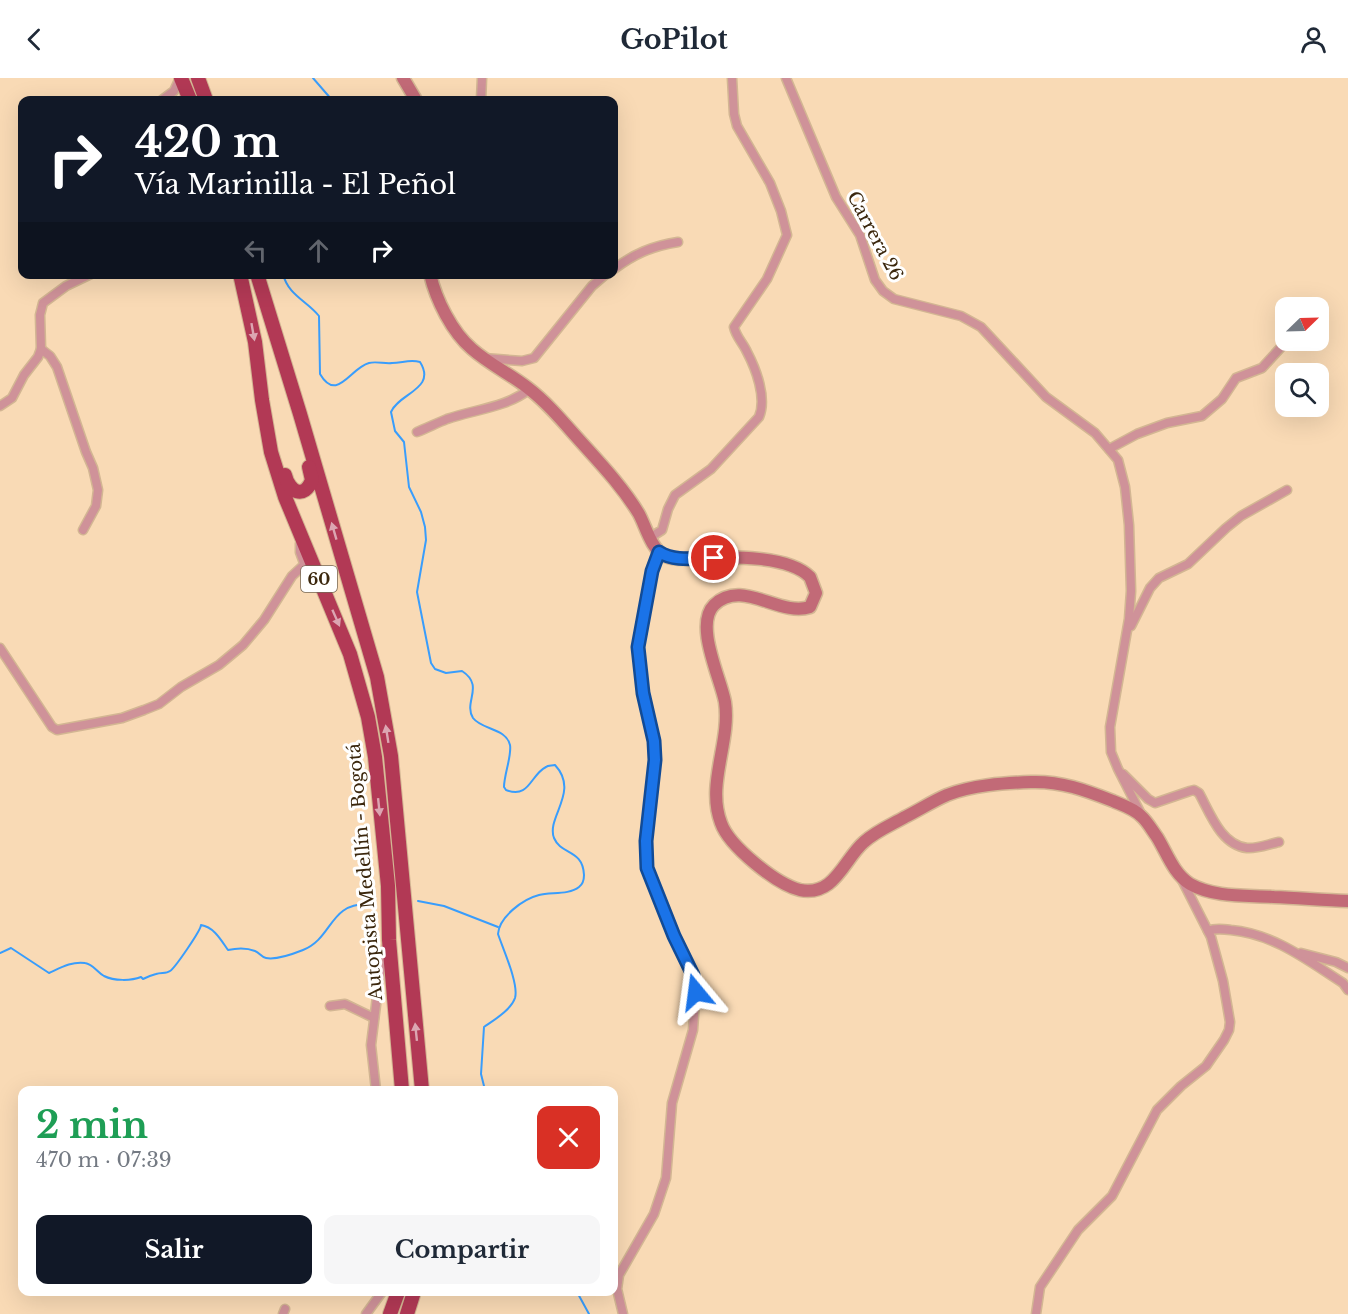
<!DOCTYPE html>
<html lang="es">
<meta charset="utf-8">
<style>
:root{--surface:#fff;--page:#f6f6f7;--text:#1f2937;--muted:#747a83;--accent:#111827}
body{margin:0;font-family:"Libre Baskerville",serif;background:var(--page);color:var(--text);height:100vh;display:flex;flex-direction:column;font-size:22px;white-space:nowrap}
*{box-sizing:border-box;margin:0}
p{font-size:20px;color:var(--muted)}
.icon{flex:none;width:33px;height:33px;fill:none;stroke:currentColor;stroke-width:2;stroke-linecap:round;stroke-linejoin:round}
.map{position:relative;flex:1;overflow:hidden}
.sheet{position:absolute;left:18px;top:1008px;width:600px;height:210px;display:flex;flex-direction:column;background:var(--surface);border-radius:12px;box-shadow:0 6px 24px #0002}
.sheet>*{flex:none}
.banner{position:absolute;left:18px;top:18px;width:600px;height:183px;border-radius:12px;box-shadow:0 6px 24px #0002;background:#111827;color:#fff;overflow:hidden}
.needle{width:39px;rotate:67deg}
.buttons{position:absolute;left:1275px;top:219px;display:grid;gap:12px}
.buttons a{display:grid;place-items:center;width:54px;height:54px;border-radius:12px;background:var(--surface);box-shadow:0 6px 24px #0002;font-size:30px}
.pin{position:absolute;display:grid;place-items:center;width:51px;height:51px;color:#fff;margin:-26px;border:3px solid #fff;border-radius:50%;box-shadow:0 2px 6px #0007}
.me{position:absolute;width:66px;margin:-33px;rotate:344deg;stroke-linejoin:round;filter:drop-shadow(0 0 4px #0008)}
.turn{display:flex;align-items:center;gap:21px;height:126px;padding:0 18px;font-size:27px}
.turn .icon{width:78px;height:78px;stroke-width:2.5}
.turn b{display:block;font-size:42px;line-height:51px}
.lanes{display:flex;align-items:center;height:57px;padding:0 18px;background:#0003;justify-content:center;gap:30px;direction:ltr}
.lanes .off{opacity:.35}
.round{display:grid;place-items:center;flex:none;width:63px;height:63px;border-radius:12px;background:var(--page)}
.summary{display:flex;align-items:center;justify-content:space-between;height:102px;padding:0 18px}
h1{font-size:36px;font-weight:700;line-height:45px;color:#1e9e55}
.action{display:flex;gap:12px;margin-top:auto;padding:12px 18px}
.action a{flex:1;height:69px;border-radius:12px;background:var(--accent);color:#fff;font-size:24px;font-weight:700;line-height:69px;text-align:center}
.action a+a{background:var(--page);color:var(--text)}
header{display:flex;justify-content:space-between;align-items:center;height:78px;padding:0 18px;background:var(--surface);font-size:27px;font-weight:700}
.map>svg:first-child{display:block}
</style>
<header><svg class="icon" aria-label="back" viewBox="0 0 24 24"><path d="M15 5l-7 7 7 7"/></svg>GoPilot<svg class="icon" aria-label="person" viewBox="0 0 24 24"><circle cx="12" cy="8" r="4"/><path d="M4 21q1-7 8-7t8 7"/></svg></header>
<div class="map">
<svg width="1348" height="1236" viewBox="0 0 1348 1236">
<rect width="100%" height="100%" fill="#f9dab5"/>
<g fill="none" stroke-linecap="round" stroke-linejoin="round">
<g stroke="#399dfc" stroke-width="2">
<path d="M 313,0 L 332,22"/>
<path d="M 283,196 C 288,217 307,223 319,238 L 320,296 C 337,325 350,290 369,285 C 376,283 385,286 392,285 C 402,285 410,281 420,284 C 437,311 399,315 391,334 L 395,353 L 404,364 L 409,409 L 421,434 L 425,449 L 426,462 L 417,514 L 431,585 L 435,591 L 446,595 L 462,593 C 485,608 463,624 473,640 C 482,652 506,650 510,667 C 512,677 504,697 504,709 L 506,712 C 530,721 530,697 546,689 C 548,687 552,688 555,687 C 580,714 546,739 554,760 C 561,777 583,771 584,797 C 584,802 583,806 579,809 C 569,817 551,814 539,817 C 523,821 499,839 498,856 C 503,871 519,906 515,920 C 511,932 494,942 484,949 L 481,996 L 485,1012"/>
<path d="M 418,823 L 444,828 L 498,849"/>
<path d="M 0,875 L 11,870 L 49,895 C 60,890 72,883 85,885 C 93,886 97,894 104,898 C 114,903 131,903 141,899 L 143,901 C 147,899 152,897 156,896 C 161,894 166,896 170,893 C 175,890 201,852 201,847 C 214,849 221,862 228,872 C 237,870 245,869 255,873 C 260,875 261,879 266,880 C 276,882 293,876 303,872 C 333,860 329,825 368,826"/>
<path d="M 577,1214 L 589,1236"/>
</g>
<defs>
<g id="minor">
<path d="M 786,0 L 836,119 L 860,157 L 875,202 L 883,213 L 894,221 L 961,238 L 981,249 L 1046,319 L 1095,355 L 1118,382 L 1125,409 L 1129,447 L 1131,513 L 1129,541 L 1110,649 L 1111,674 L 1118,691 L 1141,736"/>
<path d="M 162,22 L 174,13 L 180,0"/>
<path d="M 481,22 L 482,0"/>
<path d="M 614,191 C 634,176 652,168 678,164"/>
<path d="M 41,271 L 50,278 L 57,289 L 86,374 L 93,390 L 98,412 L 96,428 L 83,452"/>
<path d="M 484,280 L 522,283 L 534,280 L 592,208 L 606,196"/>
<path d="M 0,328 L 12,320 L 24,297 L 38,279 L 41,271 L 40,237 L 43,225 L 66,208 L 91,196"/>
<path d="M 417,354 C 427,350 437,345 447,341 C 476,331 505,330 530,311"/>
<path d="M 1109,371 L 1137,356 L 1167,345 L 1202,338 L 1222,321 L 1236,300 L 1262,290 L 1283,267"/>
<path d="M 651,459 L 662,452 L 668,431 L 675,417 L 711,391 L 759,339 C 767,320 756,291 747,274 C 743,265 736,259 734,249 L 767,201 L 787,157 L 781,133 L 770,105 L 737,48 L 734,36 L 732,0"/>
<path d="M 302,460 L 300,466 L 300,474 L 310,501 L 316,508 L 322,509"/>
<path d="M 1131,548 L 1150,510 L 1159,500 L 1188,486 L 1226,450 L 1241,438 L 1287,412"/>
<path d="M 0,570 L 52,649 L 57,652 L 122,640 L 144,632 L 159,626 L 181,609 L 219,587 L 243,567 L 264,542 L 292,498 L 305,486"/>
<path d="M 1123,696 L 1148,721 L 1155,725 L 1190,713 L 1194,712 L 1199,715 C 1210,735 1221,767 1247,770 C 1257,771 1269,766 1279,764"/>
<path d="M 1208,853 C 1215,850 1223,851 1231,852 C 1274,856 1307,882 1343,905 L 1348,912"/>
<path d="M 1301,875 L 1336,884 L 1348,890"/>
<path d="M 330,928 L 345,926 L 374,940"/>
<path d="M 376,1012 L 371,967 L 382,879 L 387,868"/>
<path d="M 283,1236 L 285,1231"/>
<path d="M 366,1236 L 382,1214"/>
<path d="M 623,1236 L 617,1211 L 619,1197 L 654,1136 L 666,1100 L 672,1025 L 693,952 L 696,908 L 693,897 L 674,858 L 647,790 L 646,763 L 655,682 L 654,662 L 643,615 L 638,569 L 652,493 L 659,474"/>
<path d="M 1036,1236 L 1040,1209 L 1078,1152 L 1112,1118 L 1157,1032 L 1181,1008 L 1206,988 L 1224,962 L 1229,952 L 1230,944 L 1223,903 L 1211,859 L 1182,802"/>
</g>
<g id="secondary">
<path d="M 403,0 L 416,22"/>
<path d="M 430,196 C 436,222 452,254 472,271 C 489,286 510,296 528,310 C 545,323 559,339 573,355 C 596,381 621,406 639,436 C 646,449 651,471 665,478 C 676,483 689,480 701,480 C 731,479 788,477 810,499 L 816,515 L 810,529 C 779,539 742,500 714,527 C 694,547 721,601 725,624 C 731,664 706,706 721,745 C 729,768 776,806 800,812 C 835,819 844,781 864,764 C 876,753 891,747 905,739 C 919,732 933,723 947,717 C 972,707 1004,705 1031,704 C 1061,703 1085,712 1113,723 C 1122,727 1133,730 1141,738 C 1147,743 1152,752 1157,759 C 1167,775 1173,795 1190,806 C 1215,820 1247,817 1274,819 C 1298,820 1323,822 1348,823"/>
</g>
<g id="trunk">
<path d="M 181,0 L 190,22"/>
<path d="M 198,0 L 206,22"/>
<path d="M 240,196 L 255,264 L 262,322 L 271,374 L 285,419 L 350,576 L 368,639 L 375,679 L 388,808 L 389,862 L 402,1012"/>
<path d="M 257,196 L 300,336 L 377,599 L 391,678 L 422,1012"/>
<path d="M 285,397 C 289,414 304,422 312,402 L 309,389"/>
<path d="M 390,1236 L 398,1214"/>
<path d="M 407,1236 L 414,1214"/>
</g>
</defs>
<use href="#minor" stroke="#d3b693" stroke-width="11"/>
<use href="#secondary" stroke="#d3b693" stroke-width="15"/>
<use href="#trunk" stroke="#d3b693" stroke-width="16"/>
<use href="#minor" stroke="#cf9299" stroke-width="8"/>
<use href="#secondary" stroke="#c26a77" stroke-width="12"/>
<use href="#trunk" stroke="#b23955" stroke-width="14"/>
</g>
<defs><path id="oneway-solid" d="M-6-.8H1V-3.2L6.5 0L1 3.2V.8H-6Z" transform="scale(1.5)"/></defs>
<g fill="#dca6b2">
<use href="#oneway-solid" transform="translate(253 254) rotate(80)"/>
<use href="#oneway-solid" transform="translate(334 453) rotate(-106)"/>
<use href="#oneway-solid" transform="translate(336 540) rotate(66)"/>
<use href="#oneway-solid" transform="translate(387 656) rotate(-99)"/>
<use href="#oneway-solid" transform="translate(379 729) rotate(84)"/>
<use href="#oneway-solid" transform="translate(416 954) rotate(-96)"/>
</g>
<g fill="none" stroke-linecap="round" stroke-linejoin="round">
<defs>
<path id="route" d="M 696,914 L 693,897 L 674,858 L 647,790 L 646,763 L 655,682 L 654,663 L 643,615 L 638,569 L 652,493 L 659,474 C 675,484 695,480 714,480"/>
</defs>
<use href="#route" stroke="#114b97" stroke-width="15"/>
<use href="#route" stroke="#1a73e8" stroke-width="10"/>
</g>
<g text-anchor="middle" stroke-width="6" stroke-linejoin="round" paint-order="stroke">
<rect fill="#fff" stroke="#766856" stroke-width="1.5" x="301" y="488" width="36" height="26" rx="4.5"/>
<g font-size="16" font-weight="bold" fill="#3b270d">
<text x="319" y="507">60</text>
</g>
<g font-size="18" fill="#3b270d" stroke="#fff">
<text transform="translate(875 158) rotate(62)" y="6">Carrera 26</text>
<text transform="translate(365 794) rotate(-95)" y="6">Autopista Medellín - Bogotá</text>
</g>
</g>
</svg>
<div class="buttons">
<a><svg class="needle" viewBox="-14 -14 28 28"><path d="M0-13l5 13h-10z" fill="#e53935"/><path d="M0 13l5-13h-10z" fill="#747a83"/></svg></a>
<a><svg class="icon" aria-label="search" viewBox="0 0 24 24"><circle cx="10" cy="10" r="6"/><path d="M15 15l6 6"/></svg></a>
</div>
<div class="pin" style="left:714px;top:480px;background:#d93025"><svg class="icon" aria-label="arrive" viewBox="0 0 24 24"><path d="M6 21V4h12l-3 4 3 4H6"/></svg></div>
<svg class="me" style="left:696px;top:914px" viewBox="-20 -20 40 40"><path d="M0-17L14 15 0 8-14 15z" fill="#1a73e8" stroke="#fff" stroke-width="4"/></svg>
<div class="banner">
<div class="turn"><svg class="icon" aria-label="right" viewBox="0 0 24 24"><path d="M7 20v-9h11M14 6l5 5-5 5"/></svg><div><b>420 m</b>Vía Marinilla - El Peñol</div></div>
<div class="lanes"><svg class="icon off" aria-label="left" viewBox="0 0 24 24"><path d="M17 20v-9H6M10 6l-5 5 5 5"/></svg><svg class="icon off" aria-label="ahead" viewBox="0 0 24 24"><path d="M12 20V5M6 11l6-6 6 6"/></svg><svg class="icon" aria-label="right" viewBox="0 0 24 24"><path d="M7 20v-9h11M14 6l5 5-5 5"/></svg></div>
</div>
<section class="sheet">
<div class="summary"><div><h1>2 min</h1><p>470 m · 07:39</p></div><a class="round" style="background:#d93025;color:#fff"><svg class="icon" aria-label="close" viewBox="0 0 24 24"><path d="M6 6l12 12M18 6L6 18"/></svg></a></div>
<div class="action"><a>Salir</a><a>Compartir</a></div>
</section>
</div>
